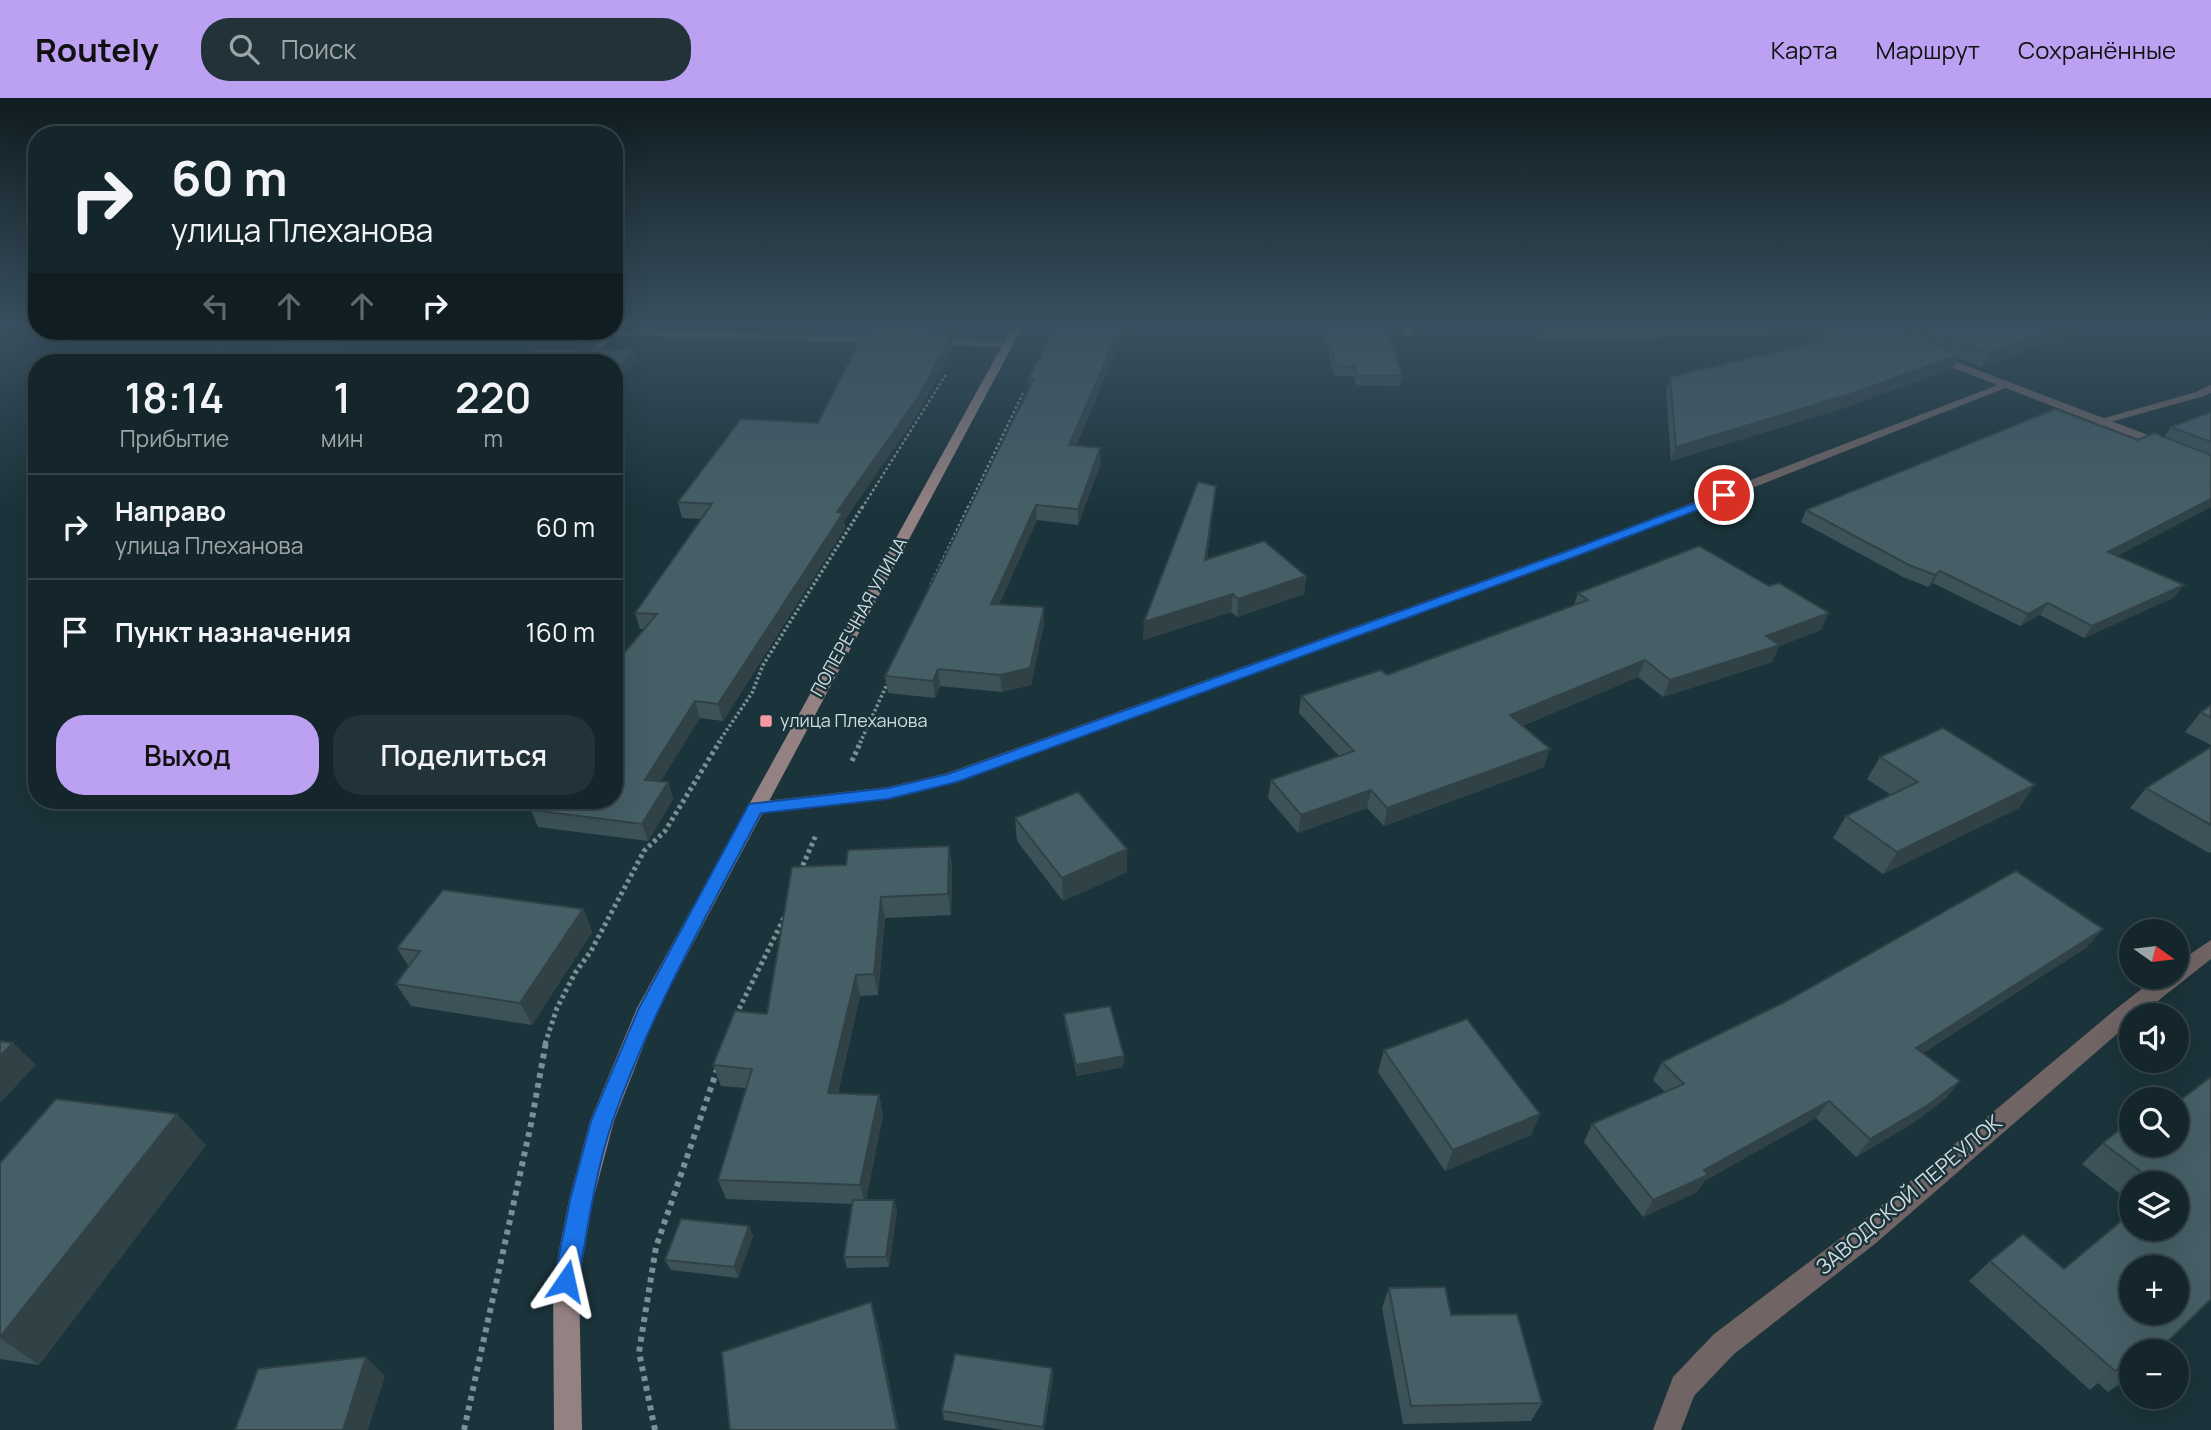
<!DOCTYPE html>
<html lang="ru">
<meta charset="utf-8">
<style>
:root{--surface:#14262c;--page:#213238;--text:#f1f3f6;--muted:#9da5a9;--line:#334348;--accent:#bca0f2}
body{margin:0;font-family:Manrope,sans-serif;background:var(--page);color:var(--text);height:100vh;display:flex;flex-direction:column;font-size:26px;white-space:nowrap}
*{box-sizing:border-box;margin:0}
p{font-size:23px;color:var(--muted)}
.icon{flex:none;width:38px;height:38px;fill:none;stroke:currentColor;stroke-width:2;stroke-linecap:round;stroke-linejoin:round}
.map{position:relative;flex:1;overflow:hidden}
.details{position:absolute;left:28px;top:256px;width:595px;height:455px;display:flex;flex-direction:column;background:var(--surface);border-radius:28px;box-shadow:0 7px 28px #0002,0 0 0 2px var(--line)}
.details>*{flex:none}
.hud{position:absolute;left:28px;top:28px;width:595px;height:214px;border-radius:28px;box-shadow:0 7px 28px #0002,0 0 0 2px var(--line);background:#14262c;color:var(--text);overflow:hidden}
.needle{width:46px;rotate:104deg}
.controls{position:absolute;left:2119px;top:821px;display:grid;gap:14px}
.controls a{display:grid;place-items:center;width:70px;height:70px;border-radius:50%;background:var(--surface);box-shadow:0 7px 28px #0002,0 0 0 2px var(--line);font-size:35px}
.pin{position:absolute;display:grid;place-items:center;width:60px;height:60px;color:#fff;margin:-30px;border:4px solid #fff;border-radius:50%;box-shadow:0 2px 7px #0007}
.me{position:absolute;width:77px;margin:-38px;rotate:11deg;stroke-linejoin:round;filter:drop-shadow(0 0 5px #0008)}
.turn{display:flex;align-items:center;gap:24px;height:147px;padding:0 28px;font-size:32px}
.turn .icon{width:91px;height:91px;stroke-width:2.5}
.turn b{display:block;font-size:49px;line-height:60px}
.lanes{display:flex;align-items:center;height:66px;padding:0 28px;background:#0003;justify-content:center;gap:35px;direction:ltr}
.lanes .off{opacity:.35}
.eta{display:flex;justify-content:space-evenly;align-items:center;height:119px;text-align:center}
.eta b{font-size:42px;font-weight:600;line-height:49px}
.action{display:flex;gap:14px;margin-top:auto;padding:14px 28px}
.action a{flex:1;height:80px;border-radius:28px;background:var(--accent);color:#111;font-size:28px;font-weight:600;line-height:80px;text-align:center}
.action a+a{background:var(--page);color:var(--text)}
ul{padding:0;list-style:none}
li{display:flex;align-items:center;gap:21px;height:105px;padding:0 28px;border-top:2px solid var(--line)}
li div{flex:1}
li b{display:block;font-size:26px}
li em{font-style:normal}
header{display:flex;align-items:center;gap:42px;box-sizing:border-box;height:98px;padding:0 35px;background:var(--accent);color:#111}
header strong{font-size:33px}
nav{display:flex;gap:38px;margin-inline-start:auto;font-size:24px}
.search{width:490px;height:63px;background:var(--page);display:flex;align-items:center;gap:18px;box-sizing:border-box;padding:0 24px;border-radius:28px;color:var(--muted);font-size:26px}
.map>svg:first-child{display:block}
</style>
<header>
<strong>Routely</strong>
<div class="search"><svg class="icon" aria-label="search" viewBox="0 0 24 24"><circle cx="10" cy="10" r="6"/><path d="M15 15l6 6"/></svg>Поиск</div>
<nav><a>Карта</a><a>Маршрут</a><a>Сохранённые</a></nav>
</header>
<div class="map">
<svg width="2211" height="1332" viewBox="0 0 2211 1332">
<rect width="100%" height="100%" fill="#1b333a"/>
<g fill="#074351">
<path d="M 318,238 L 382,264 L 304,264 L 266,254 L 284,242 Z"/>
<path d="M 215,248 L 228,250 L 228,261 L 223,264 L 170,264 Z"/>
</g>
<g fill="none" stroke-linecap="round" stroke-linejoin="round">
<g stroke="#7c8f94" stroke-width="2.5" stroke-dasharray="2.5 2.5" stroke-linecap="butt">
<path d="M 862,410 L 947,275"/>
<path d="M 968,410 L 1024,293"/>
</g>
<g stroke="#7c8f94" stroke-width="3.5" stroke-dasharray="2.5 2.5" stroke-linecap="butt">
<path d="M 931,487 L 969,408"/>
<path d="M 718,645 L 752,595 L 763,567 L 863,408"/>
<path d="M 860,645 L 889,582"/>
</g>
<g stroke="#7c8f94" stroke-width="5" stroke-dasharray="3.5 3.5" stroke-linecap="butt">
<path d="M 852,663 L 861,643"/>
<path d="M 800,774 L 816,737"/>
<path d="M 736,917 L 785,818"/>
<path d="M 545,946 L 557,910 L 575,875 L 591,853 L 644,753 L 665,733 L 720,643"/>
</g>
<g stroke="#7c8f94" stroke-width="6" stroke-dasharray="5 5" stroke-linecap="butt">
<path d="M 464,1332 L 531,1026 L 546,944"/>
<path d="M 655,1332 L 639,1254 L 656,1149 L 717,972"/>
</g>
<path fill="#706465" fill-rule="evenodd" d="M 610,233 L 615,236 L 593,264 L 582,264 L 606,234 Z"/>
<g fill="#706465" fill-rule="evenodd">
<path d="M 1397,226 L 1408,226 L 1415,237 L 1406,239 Z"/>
<path d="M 614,231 L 882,239 L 887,242 L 882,245 L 564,236 L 559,233 Z"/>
<path d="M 455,233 L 558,233 L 553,236 L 460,236 Z"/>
<path d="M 927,242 L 1009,243 L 1014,246 L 1009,249 L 931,247 L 927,246 Z"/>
<path d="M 2003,285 L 2013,287 L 1600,450 L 957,684 L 888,701 L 755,716 L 749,714 L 746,710 L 749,706 L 755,704 L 888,689 L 947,675 L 1590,444 Z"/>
<path d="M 2211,287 L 2211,295 L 2204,298 L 2100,327 L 2094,323 L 2196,294 Z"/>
<path d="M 2211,842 L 2211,861 L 2140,917 L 2132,917 L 2132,923 L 1876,1145 L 1734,1256 L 1694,1298 L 1681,1332 L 1653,1332 L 1673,1279 L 1714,1236 L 1858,1127 L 2116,911 L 2158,878 L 2177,878 L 2177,865 Z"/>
</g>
<path fill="#706465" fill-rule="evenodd" d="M 1930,257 L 1938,257 L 2211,361 L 2211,369 L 1930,261 Z"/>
<path fill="#948283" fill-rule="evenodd" d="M 1014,226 L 1024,226 L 658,911 L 614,1023 L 593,1102 L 579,1183 L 582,1332 L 554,1332 L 553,1183 L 569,1102 L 590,1023 L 637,910 Z"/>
</g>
<g fill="#3c5258" fill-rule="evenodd">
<path d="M 870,226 L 966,226 L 959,239 L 952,239 L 953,250 L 920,312 L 844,423 L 845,430 L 723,623 L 700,620 L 660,683 L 668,684 L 673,701 L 648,743 L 538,729 L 531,712 L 614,702 L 644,531 L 640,531 L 635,515 L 702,421 L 682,420 L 678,404 L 818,325 L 871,234 Z"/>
<path d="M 1057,226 L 1135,226 L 1133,231 L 1126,230 L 1076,348 L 1101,365 L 1078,427 L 1037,422 L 999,506 L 1044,525 L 1031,587 L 1002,594 L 940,588 L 935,600 L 888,595 L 885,578 L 1029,292 L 1028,281 Z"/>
<path d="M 1322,226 L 1386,226 L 1402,278 L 1400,288 L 1356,287 L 1354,278 L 1334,278 Z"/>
<path d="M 1536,226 L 2100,226 L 1981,269 L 1958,260 L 1953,270 L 1844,310 L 1671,363 L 1666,293 L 1670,279 L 1822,243 L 1821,237 L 1538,241 Z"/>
<path d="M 2195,226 L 2211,226 L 2211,230 Z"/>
<path d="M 2211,314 L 2211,409 L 2117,458 L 2175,499 L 2084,540 L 2040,517 L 2020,528 L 1933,485 L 1928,489 L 1903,479 L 1801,424 L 1806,412 L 2138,342 L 2164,339 L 2171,329 Z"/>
<path d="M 1216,388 L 1214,406 L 1207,461 L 1306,478 L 1304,496 L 1237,519 L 1231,514 L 1143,542 Z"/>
<path d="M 1578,495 L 1821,532 L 1779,548 L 1772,564 L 1663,599 L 1638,579 L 1522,628 L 1544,669 L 1384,728 L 1367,710 L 1298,735 L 1268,700 L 1271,682 L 1339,658 L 1299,615 L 1301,598 L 1387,577 L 1574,507 Z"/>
<path d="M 2211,607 L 2211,647 L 2185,634 L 2201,614 Z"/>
<path d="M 2211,649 L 2211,754 L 2209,755 L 2130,710 L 2146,690 Z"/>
<path d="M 1880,659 L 2019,710 L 1883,776 L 1833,740 L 1846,718 L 1891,697 L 1867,681 Z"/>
<path d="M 1015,720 L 1127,751 L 1127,774 L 1063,803 L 1017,743 Z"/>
<path d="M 949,748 L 952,769 L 951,817 L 885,820 L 878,897 L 860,898 L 838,995 L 879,997 L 883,1017 L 866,1102 L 894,1102 L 897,1112 L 889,1169 L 847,1170 L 844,1159 L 852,1106 L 726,1101 L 718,1082 L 746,990 L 721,988 L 713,967 L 767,916 L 846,767 Z"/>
<path d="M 583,811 L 592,834 L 532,927 L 411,908 L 396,886 L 409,869 L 397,850 Z"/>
<path d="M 2087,849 L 1923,955 L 1960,983 L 1945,1001 L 1913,1025 L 1856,1059 L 1816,1020 L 1704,1083 L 1697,1094 L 1643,1119 L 1584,1044 L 1592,1026 L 1665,994 L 1653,982 L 1662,964 Z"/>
<path d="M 1064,916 L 1124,958 L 1123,969 L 1077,978 L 1065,927 Z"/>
<path d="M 1384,952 L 1540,1016 L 1531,1037 L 1445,1073 L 1378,974 Z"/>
<path d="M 2211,979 L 2211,1201 L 2158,1253 L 2132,1253 L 2132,1278 L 2108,1294 L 2098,1285 L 2090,1292 L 1969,1183 L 1990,1163 L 2023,1136 L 2064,1171 L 2132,1114 L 2132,1130 L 2177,1130 L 2177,1085 L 2132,1085 L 2132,1105 L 2082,1066 L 2103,1045 L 2132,1022 L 2132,1046 L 2177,1046 L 2177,1001 L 2157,1001 L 2166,993 L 2179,1003 ZM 2132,1169 L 2177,1169 L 2177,1214 L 2132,1214 Z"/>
<path d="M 206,1047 L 39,1267 L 0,1261 L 0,1065 Z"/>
<path d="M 749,1128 L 753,1138 L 738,1180 L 671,1172 L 665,1162 Z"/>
<path d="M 1389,1190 L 1451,1217 L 1542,1305 L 1531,1323 L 1403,1326 L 1382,1210 Z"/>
<path d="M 1052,1270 L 1053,1280 L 1044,1332 L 1004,1332 L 944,1322 L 942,1313 Z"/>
</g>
<g fill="#314247">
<path d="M 958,226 L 966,226 L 959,239 Z"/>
<path d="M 1122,226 L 1126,226 L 1126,230 L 1070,363 L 1069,347 Z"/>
<path d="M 2070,226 L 2100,226 L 1981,269 L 1988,255 Z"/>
<path d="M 952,236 L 953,250 L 920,312 L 844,423 L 845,430 L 723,623 L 718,606 L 837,414 Z"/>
<path d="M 634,252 L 637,261 L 614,289 L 614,276 Z"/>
<path d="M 1960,257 L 1953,270 L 1844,310 L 1671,363 L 1676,349 Z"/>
<path d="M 1100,350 L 1101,365 L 1078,427 L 1078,411 Z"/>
<path d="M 1216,388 L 1214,406 L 1204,480 L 1205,462 Z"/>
<path d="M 2211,401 L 2211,409 L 2101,466 L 2108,454 Z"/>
<path d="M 1036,407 L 1037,422 L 992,523 L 991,506 Z"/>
<path d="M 1940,473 L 1933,485 L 1928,489 L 1935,477 Z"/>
<path d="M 1306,478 L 1304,496 L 1237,519 L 1238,501 Z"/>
<path d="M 2184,487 L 2175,499 L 2084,540 L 2092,528 Z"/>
<path d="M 1233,496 L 1231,514 L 1143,542 L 1144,524 Z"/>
<path d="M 2048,505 L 2040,517 L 2020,528 L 2028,516 Z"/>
<path d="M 1044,509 L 1044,525 L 1031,587 L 1002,594 L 1000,577 Z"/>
<path d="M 1829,515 L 1821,532 L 1779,548 L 1772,564 L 1663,599 L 1670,582 L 1766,538 Z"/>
<path d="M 1645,562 L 1638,579 L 1505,635 L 1510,617 Z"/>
<path d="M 938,571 L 940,588 L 935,600 L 933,583 Z"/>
<path d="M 695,603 L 700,620 L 651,699 L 645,682 Z"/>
<path d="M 1550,651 L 1544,669 L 1384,728 L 1387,710 Z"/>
<path d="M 668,684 L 673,701 L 648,743 L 642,726 Z"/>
<path d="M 2035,687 L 2019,710 L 1883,776 L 1897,754 Z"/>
<path d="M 1371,692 L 1367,710 L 1298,735 L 1301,717 Z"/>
<path d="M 949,748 L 952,769 L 951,817 L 948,796 Z"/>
<path d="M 1127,751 L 1127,774 L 1063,803 L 1062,780 Z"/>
<path d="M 881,799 L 885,820 L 878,897 L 874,876 Z"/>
<path d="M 583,811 L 592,834 L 532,927 L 520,905 Z"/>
<path d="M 2103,831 L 2087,849 L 1902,968 L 1916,950 Z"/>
<path d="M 856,877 L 860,898 L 833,1015 L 828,995 Z"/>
<path d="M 13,945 L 36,967 L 0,1005 L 0,958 Z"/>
<path d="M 1124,958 L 1123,969 L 1077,978 L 1076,967 Z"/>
<path d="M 1960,983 L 1945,1001 L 1913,1025 L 1856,1059 L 1870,1041 Z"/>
<path d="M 879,997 L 883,1017 L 865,1107 L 860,1087 Z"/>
<path d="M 1829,1003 L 1816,1020 L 1704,1083 L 1697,1094 L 1643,1119 L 1653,1102 L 1704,1072 Z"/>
<path d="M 177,1016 L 206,1047 L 39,1267 L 0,1240 L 0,1239 Z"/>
<path d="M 1540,1016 L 1531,1037 L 1445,1073 L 1453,1052 Z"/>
<path d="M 894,1102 L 897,1112 L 889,1169 L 886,1159 Z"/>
<path d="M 749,1128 L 753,1138 L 738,1180 L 734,1169 Z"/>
<path d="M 871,1204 L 877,1223 L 899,1332 L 897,1332 Z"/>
<path d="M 366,1259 L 385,1278 L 368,1332 L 343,1332 Z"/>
<path d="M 1052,1270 L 1053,1280 L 1044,1332 L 1043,1332 Z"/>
</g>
<g fill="#465f66" stroke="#314247" stroke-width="2" fill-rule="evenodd">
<path d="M 1057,226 L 1122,226 L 1069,347 L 1100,350 L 1078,411 L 1036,407 L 991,506 L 1044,509 L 1030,570 L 1000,577 L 938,571 L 933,583 L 885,578 L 1034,281 L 1028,281 Z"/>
<path d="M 1325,226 L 1386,226 L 1402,278 L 1357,278 L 1355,269 L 1335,268 Z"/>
<path d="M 1541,226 L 1649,226 L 1542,228 Z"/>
<path d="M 1827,226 L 1881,226 L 1960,257 L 1850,296 L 1676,349 L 1670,279 L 1829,241 Z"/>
<path d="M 1912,226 L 2070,226 L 1988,255 Z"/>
<path d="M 864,234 L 952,236 L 919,298 L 837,414 L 843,415 L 718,606 L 695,603 L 645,682 L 668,684 L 642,726 L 531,712 L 538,702 L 614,702 L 614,567 L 657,516 L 635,515 L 712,406 L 678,404 L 741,321 L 818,325 Z"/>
<path d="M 535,251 L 579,251 L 577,255 L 579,257 L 590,257 L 596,251 L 634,252 L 614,276 L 614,264 L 523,264 Z"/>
<path d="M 2055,311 L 2138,342 L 2154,335 L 2211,357 L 2211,401 L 2108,454 L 2184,487 L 2092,528 L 2048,505 L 2028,516 L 1940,473 L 1935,477 L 1909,467 L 1806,412 Z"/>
<path d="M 2211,314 L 2211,344 L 2171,329 Z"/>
<path d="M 1198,384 L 1216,388 L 1205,462 L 1264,443 L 1306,478 L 1238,501 L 1233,496 L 1144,524 Z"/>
<path d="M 1699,448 L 1769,488 L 1779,485 L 1829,515 L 1766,538 L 1780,547 L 1670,582 L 1645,562 L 1510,617 L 1550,651 L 1387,710 L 1371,692 L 1301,717 L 1271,682 L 1354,653 L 1301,598 L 1381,572 L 1387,577 L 1588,502 L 1578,495 Z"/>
<path d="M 2211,607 L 2211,620 L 2201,614 Z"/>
<path d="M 1943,630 L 2035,687 L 1897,754 L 1846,718 L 1918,684 L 1880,659 Z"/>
<path d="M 2211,649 L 2211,727 L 2146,690 Z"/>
<path d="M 1078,694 L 1127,751 L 1062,780 L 1015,720 Z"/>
<path d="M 949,748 L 948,796 L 881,799 L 874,876 L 856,877 L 828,995 L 879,997 L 860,1087 L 718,1082 L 752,971 L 713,967 L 735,913 L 767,916 L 792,769 L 846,767 L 848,752 Z"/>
<path d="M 2016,773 L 2103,831 L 1916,950 L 1960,983 L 1928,1007 L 1870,1041 L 1829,1003 L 1704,1072 L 1708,1077 L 1653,1102 L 1592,1026 L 1684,986 L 1662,964 L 1783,905 Z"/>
<path d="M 443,792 L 583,811 L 520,905 L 396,886 L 420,853 L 397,850 Z"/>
<path d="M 1110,908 L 1124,958 L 1076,967 L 1064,916 Z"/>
<path d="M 1467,921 L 1540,1016 L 1453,1052 L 1384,952 Z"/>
<path d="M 0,943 L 13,945 L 0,958 Z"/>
<path d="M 2211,979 L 2211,1201 L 2158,1253 L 2132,1253 L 2132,1274 L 2123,1267 L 2115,1273 L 1990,1163 L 2023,1136 L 2064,1171 L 2132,1114 L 2132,1130 L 2177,1130 L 2177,1085 L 2156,1085 L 2103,1045 L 2132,1022 L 2132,1046 L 2177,1046 L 2177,1001 L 2157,1001 L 2166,993 L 2179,1003 ZM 2132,1169 L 2177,1169 L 2177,1214 L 2132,1214 Z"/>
<path d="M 56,1001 L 177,1016 L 0,1239 L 0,1065 Z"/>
<path d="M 853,1102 L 894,1102 L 886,1159 L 844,1159 Z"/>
<path d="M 681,1121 L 749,1128 L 734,1169 L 665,1162 Z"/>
<path d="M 1445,1189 L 1451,1217 L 1517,1216 L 1542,1305 L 1411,1308 L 1389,1190 Z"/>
<path d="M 871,1204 L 897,1332 L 730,1332 L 722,1254 Z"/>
<path d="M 955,1256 L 1052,1270 L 1043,1329 L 942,1313 Z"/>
<path d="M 366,1259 L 343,1332 L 235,1332 L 258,1271 Z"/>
</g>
<linearGradient id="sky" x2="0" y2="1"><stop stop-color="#0f1c20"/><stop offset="0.55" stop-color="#395060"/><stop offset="1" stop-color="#395060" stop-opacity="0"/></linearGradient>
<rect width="2211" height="413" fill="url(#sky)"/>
<path fill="#1a73e8" stroke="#114b97" stroke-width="2" d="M 1724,394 L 1730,397 L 1729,400 L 1574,459 L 957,684 L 888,701 L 761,715 C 708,815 651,914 613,1022 C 595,1074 588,1130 578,1183 L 574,1191 L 566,1195 L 558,1191 L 554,1183 L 570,1102 L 591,1023 L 639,910 L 749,706 L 888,690 L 948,676 L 1565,454 Z"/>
<rect fill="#f49aa2" stroke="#1b333a" stroke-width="2.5" x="759" y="616" width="14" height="14" rx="3.5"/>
<g text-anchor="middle" stroke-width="5" stroke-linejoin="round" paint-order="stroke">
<g font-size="18" fill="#cedce0" stroke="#1b333a">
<text transform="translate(859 519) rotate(-61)" y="6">ПОПЕРЕЧНАЯ УЛИЦА</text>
</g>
<g font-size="18" fill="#cedce0" stroke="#1b333a" text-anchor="start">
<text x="780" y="629">улица Плеханова</text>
</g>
<g font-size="21" fill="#cedce0" stroke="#1b333a">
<text transform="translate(1909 1097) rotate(-40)" y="7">ЗАВОДСКОЙ ПЕРЕУЛОК</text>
</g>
</g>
</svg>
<div class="controls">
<a><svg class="needle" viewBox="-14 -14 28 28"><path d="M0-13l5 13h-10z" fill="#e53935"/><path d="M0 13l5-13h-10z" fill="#9da5a9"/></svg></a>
<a><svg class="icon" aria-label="sound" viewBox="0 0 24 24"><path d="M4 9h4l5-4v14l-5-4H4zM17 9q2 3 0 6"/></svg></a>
<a><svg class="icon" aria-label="search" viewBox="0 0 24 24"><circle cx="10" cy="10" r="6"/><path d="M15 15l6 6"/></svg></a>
<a><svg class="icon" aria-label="layers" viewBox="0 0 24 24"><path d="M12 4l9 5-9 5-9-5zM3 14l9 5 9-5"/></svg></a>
<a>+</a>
<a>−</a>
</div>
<div class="pin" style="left:1724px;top:397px;background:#d93025"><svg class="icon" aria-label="arrive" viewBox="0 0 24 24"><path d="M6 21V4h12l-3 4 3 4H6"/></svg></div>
<svg class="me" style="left:566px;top:1183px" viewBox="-20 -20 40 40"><path d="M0-17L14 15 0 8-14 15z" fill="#1a73e8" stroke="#fff" stroke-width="4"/></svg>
<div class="hud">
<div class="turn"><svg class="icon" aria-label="right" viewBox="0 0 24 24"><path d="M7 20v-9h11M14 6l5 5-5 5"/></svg><div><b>60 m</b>улица Плеханова</div></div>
<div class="lanes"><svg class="icon off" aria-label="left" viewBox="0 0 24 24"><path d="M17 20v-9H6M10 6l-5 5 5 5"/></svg><svg class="icon off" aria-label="ahead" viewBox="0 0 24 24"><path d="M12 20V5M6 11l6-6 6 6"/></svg><svg class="icon off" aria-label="ahead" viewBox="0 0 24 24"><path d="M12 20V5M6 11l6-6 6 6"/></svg><svg class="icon" aria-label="right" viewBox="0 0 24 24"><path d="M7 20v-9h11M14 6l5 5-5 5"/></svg></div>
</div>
<section class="details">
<div class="eta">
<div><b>18:14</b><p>Прибытие</p></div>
<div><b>1</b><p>мин</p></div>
<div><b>220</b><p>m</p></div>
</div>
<ul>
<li><svg class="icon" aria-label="right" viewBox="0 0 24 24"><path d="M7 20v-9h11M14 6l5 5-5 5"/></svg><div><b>Направо</b><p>улица Плеханова</p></div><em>60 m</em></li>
<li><svg class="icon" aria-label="arrive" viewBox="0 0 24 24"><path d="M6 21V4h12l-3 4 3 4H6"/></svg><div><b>Пункт назначения</b></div><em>160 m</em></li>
</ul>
<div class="action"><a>Выход</a><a>Поделиться</a></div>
</section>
</div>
